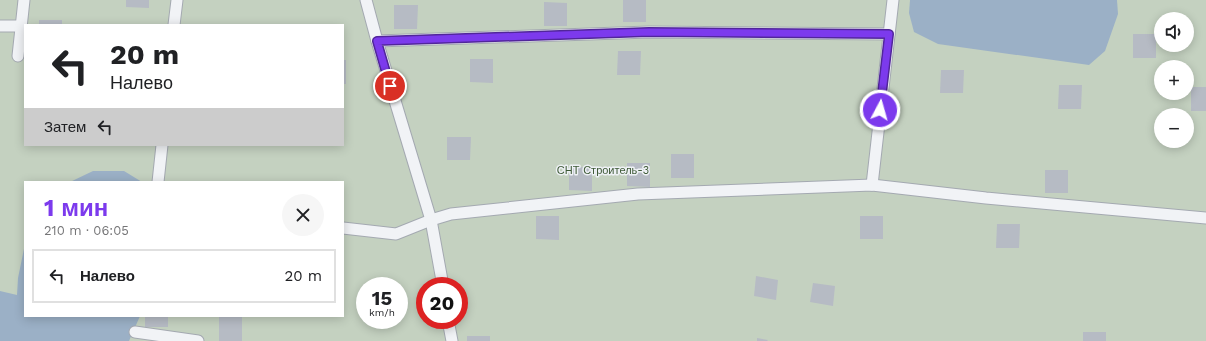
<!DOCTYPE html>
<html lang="ru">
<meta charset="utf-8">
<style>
:root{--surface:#fff;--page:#f6f6f6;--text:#202124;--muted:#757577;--line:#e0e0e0;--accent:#7c3aed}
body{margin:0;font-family:"Work Sans",sans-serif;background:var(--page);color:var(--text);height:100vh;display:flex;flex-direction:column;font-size:15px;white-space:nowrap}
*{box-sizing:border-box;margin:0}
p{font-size:13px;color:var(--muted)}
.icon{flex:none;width:22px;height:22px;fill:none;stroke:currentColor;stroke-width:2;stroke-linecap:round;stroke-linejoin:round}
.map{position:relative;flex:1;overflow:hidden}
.panel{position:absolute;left:24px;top:181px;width:320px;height:136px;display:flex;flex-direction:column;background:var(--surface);border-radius:0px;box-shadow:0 2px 10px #0003}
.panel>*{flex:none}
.hud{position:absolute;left:24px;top:24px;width:320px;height:122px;border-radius:0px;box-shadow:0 2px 10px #0003;background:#fff;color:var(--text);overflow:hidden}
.fabs{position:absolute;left:1154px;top:12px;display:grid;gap:8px}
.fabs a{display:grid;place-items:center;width:40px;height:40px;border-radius:50%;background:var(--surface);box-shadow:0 2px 10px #0003;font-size:20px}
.speed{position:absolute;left:356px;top:277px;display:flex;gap:8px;font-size:20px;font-weight:700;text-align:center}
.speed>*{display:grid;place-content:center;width:52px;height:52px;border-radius:50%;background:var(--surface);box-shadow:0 2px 10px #0003;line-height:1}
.speed small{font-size:10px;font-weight:400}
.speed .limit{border:6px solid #d22;background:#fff;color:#111}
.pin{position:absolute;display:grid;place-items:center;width:34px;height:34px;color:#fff;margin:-17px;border:2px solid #fff;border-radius:50%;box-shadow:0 1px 4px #0007}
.me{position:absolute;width:44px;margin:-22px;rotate:6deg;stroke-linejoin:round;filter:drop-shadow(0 0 3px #0008)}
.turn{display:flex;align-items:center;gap:14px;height:84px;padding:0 20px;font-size:18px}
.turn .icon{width:52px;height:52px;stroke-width:2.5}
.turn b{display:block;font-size:28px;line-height:34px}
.then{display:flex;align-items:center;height:38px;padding:0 20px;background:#0003;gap:8px;font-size:15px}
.round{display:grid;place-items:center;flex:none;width:42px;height:42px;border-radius:21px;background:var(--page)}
.head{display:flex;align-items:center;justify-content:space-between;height:68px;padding:0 20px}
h1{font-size:24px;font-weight:700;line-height:30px;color:var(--accent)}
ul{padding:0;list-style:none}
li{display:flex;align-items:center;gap:12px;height:54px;margin:0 8px 6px;padding:0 12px;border:2px solid var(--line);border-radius:0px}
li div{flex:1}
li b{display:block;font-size:15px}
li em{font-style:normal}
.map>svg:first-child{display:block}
</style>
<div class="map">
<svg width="1206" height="341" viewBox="0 0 1206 341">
<rect width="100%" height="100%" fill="#dfe2e7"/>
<path fill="#c4d1c0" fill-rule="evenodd" d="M 0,0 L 1206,0 L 1206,341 L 0,341 ZM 1161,19 L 1187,19 L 1187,45 L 1161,45 ZM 25,25 L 343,25 L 343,145 L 25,145 ZM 1161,67 L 1187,67 L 1187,93 L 1161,93 ZM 1161,115 L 1187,115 L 1187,141 L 1161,141 ZM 25,182 L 343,182 L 343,316 L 25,316 ZM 365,286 L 399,286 L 399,320 L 365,320 ZM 425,286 L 459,286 L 459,320 L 425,320 Z"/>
<g fill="#9bb0c6">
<path d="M 910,0 L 1117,0 L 1118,14 L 1105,51 L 1089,65 L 938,44 L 914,32 L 909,13 Z"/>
<path d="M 93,171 L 124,171 L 142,182 L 70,182 Z"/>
<path d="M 25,244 L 25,316 L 140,316 L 129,341 L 0,341 L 0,291 L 17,295 L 18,278 Z"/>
</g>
<g fill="#b6bbc4">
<path d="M 126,0 L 149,0 L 149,8 L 126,7 Z"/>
<rect x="623" y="0" width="23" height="22"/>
<path d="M 544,2 L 567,3 L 567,26 L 544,26 Z"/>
<path d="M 394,5 L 418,5 L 417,29 L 394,29 Z"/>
<rect x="39" y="20" width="23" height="5"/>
<rect x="1133" y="34" width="23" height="24"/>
<path d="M 618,51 L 641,51 L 640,75 L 617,75 Z"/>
<path d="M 470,59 L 493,59 L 493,83 L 470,82 Z"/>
<rect x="343" y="60" width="3" height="24"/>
<path d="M 941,70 L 964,70 L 963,93 L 940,93 Z"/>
<path d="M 1059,85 L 1082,85 L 1081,109 L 1058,109 Z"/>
<rect x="1191" y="87" width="15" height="24"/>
<path d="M 447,137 L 471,137 L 470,160 L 447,160 Z"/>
<rect x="671" y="154" width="23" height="24"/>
<path d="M 627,163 L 650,163 L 650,187 L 627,186 Z"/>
<path d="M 569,167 L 592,167 L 592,191 L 569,190 Z"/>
<rect x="1045" y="170" width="23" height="23"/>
<path d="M 536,216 L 559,216 L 559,240 L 536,239 Z"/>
<rect x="860" y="216" width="23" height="23"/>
<path d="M 997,224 L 1020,224 L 1019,248 L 996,248 Z"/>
<path d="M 756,276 L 778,280 L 776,300 L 754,296 Z"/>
<path d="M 813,283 L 835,286 L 833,306 L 810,302 Z"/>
<rect x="145" y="316" width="23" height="11"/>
<rect x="219" y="317" width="23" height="24"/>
<rect x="1083" y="332" width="23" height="9"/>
<rect x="467" y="336" width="23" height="5"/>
<path d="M 757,338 L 768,340 L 767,341 L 757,341 Z"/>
</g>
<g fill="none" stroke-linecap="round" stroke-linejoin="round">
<defs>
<g id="lane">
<path d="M 366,0 L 377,41 L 431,220 L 443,286"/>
<path d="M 174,25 L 177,0"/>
<path d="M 0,26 L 21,26"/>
<path d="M 377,41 L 649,32 L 889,34"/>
<path d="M 18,56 L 24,0"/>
<path d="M 158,182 L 162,145"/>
<path d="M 872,185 L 893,0"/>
<path d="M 343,228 L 396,234 L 431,220 L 451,214 L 638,194 L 872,185 L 986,198 L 1206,218"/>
<path d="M 448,320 L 452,341"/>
<path d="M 135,332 L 198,341"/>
</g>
</defs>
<use href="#lane" stroke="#a4a9b1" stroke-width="13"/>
<use href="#lane" stroke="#f1f3f6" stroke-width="11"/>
</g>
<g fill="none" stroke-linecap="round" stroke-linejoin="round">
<defs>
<path id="route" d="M 390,86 L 377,41 L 649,32 L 889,34 L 880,110"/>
</defs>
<use href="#route" stroke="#51269a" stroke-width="10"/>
<use href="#route" stroke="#7c3aed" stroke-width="7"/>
</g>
<g text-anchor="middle" stroke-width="3" stroke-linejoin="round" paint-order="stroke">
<g font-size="11" fill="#3d5936" stroke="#eef1f5">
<text x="603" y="174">СНТ Строитель-3</text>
</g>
</g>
</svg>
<div class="fabs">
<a><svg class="icon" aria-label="sound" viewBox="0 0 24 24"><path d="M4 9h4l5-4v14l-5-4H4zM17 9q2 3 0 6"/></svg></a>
<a>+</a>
<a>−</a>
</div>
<div class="speed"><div>15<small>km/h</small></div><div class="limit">20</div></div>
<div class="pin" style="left:390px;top:86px;background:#d93025"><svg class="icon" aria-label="arrive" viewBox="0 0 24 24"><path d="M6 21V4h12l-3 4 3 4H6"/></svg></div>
<svg class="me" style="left:880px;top:110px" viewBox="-20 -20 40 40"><circle r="17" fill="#7c3aed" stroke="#fff" stroke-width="3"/><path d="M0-11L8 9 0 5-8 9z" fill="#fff"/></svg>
<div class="hud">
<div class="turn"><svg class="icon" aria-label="left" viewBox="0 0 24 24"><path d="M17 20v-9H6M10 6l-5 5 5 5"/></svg><div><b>20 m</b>Налево</div></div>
<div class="then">Затем<svg class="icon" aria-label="left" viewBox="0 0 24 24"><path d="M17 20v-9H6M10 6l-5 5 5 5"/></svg></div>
</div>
<section class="panel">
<div class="head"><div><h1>1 мин</h1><p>210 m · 06:05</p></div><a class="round"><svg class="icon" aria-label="close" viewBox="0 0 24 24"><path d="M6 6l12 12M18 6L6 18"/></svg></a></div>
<ul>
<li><svg class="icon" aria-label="left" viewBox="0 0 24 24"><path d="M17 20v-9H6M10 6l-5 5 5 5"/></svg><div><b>Налево</b></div><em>20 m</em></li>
</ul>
</section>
</div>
